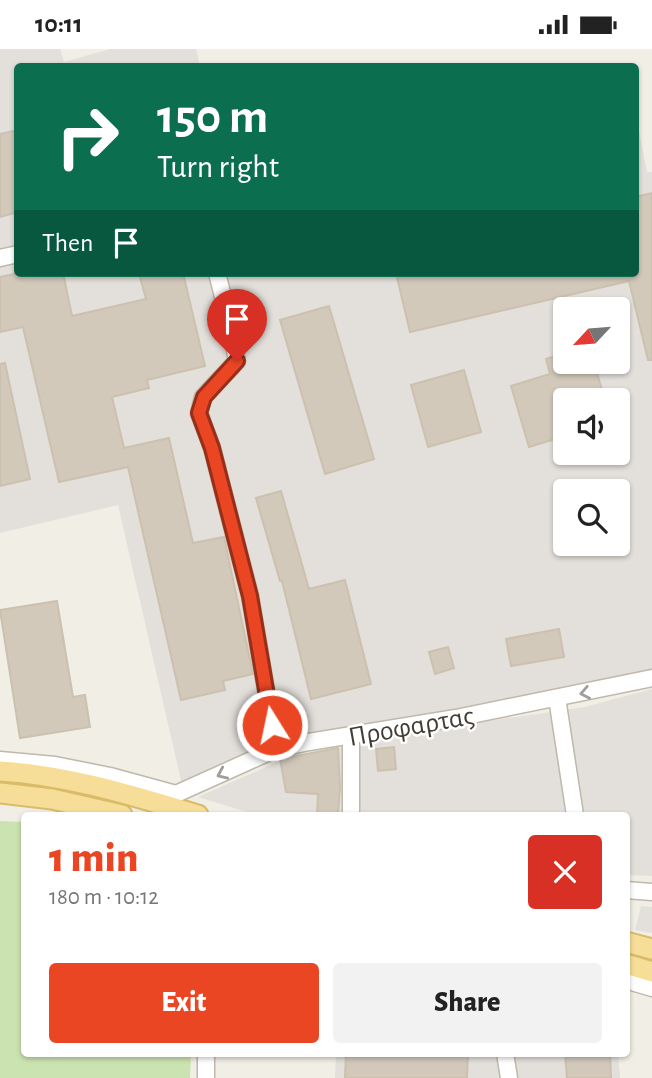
<!DOCTYPE html>
<meta charset="utf-8">
<style>
:root{--surface:#fff;--page:#f2f2f2;--text:#222;--muted:#767676;--accent:#ea4623}
body{margin:0;font-family:"Alegreya Sans",sans-serif;background:var(--page);color:var(--text);height:100vh;display:flex;flex-direction:column;font-size:26px;white-space:nowrap}
*{box-sizing:border-box;margin:0}
p{font-size:23px;color:var(--muted)}
.icon{flex:none;width:38px;height:38px;fill:none;stroke:currentColor;stroke-width:2;stroke-linecap:round;stroke-linejoin:round}
.map{position:relative;flex:1;overflow:hidden}
.panel{position:absolute;left:21px;top:763px;width:609px;height:245px;display:flex;flex-direction:column;background:var(--surface);border-radius:7px;box-shadow:0 2px 5px #0004}
.panel>*{flex:none}
.guide{position:absolute;left:14px;top:14px;width:625px;height:214px;border-radius:7px;box-shadow:0 2px 5px #0004;background:#0b6e4f;color:#fff;overflow:hidden}
.needle{width:46px;rotate:244deg}
.controls{position:absolute;left:553px;top:248px;display:grid;gap:14px}
.controls a{display:grid;place-items:center;width:77px;height:77px;border-radius:7px;background:var(--surface);box-shadow:0 2px 5px #0004;font-size:35px}
.pin{position:absolute;display:grid;place-items:center;width:60px;height:60px;color:#fff;margin:-72px -30px;border-radius:50% 50% 50% 0;rotate:-45deg;box-shadow:0 0 7px #0007}
.pin .icon{rotate:45deg}
.me{position:absolute;width:77px;margin:-38px;rotate:350deg;stroke-linejoin:round;filter:drop-shadow(0 0 5px #0008)}
.turn{display:flex;align-items:center;gap:24px;height:147px;padding:0 28px;font-size:32px}
.turn .icon{width:91px;height:91px;stroke-width:2.5}
.turn b{display:block;font-size:49px;line-height:60px}
.then{display:flex;align-items:center;height:66px;padding:0 28px;background:#0003;gap:14px;font-size:26px}
.round{display:grid;place-items:center;flex:none;width:74px;height:74px;border-radius:7px;background:var(--page)}
.summary{display:flex;align-items:center;justify-content:space-between;height:119px;padding:0 28px}
h1{font-size:42px;font-weight:800;line-height:52px;color:var(--accent)}
.action{display:flex;gap:14px;margin-top:auto;padding:14px 28px}
.action a{flex:1;height:80px;border-radius:7px;background:var(--accent);color:#fff;font-size:28px;font-weight:800;line-height:80px;text-align:center}
.action a+a{background:var(--page);color:var(--text)}
.status{display:flex;justify-content:space-between;align-items:center;height:49px;padding:0 35px;background:var(--surface);direction:ltr}
.status svg{height:19px;fill:currentColor}
.map>svg:first-child{display:block}
</style>
<div class="status"><b>10:11</b><svg viewBox="0 0 49 12"><path d="M0 12V9h3v3zM5 12V6h3v6zM10 12V3h3v9zM15 12V0h3v12zM26 1h20v11H26zM47 4h2v5h-2z"/></svg></div>
<div class="map">
<svg width="652" height="1029" viewBox="0 0 652 1029">
<rect width="100%" height="100%" fill="#f1eee5"/>
<g fill="#e3dfda" fill-rule="evenodd">
<path d="M 0,0 L 60,0 L 64,13 L 110,0 L 196,0 L 200,17 L 18,18 L 17,200 L 0,205 Z"/>
<path d="M 635,62 L 647,123 L 652,123 L 652,624 L 471,660 L 304,685 L 182,736 L 118,456 L 0,484 L 0,216 L 17,212 L 18,224 L 635,224 ZM 565,261 L 618,261 L 618,313 L 565,313 ZM 565,352 L 618,352 L 618,404 L 565,404 ZM 565,443 L 618,443 L 618,495 L 565,495 Z"/>
<path d="M 652,640 L 652,827 L 627,826 L 626,766 L 257,766 L 198,748 L 280,712 L 412,683 L 585,658 Z"/>
<path d="M 641,857 L 652,858 L 652,884 L 635,881 Z"/>
<path d="M 336,1004 L 501,1005 L 505,1029 L 335,1029 Z"/>
<path d="M 512,1005 L 618,1005 L 620,1029 L 516,1029 Z"/>
</g>
<path fill="#cbe3b0" d="M 0,772 L 24,773 L 24,1004 L 191,1005 L 190,1029 L 0,1029 Z"/>
<g fill="#d2c9bb" stroke="#ccc1af" stroke-width="2">
<path d="M 18,81 L 18,163 L 0,168 L 0,85 Z"/>
<path d="M 652,144 L 652,311 L 648,311 L 629,232 L 410,283 L 396,224 L 635,224 L 635,148 Z"/>
<path d="M 19,224 L 63,224 L 72,267 L 146,250 L 139,224 L 183,224 L 205,317 L 147,331 L 149,339 L 112,348 L 124,399 L 169,389 L 193,494 L 224,488 L 253,625 L 223,632 L 225,641 L 181,651 L 128,418 L 59,433 L 23,278 L 0,283 L 0,228 Z"/>
<path d="M 329,257 L 374,410 L 325,425 L 280,271 Z"/>
<path d="M 565,304 L 565,313 L 594,313 L 605,352 L 565,352 L 565,387 L 529,398 L 511,337 L 550,325 L 546,310 Z"/>
<path d="M 5,314 L 30,430 L 0,437 L 0,315 Z"/>
<path d="M 464,321 L 481,383 L 428,398 L 411,336 Z"/>
<path d="M 281,442 L 309,540 L 345,531 L 371,635 L 311,650 L 282,532 L 280,532 L 256,449 Z"/>
<path d="M 57,552 L 73,648 L 85,646 L 90,678 L 20,689 L 0,561 Z"/>
<path d="M 559,580 L 564,608 L 511,617 L 506,590 Z"/>
<path d="M 448,598 L 454,619 L 435,625 L 429,603 Z"/>
<path d="M 394,698 L 396,720 L 378,722 L 376,700 Z"/>
<path d="M 338,699 L 340,738 L 338,766 L 317,766 L 318,745 L 286,743 L 280,710 Z"/>
<path d="M 346,1004 L 468,1004 L 467,1029 L 345,1029 Z"/>
<path d="M 565,1004 L 610,1004 L 611,1029 L 567,1029 Z"/>
</g>
<g fill="none" stroke-linecap="round" stroke-linejoin="round">
<defs>
<g id="minor">
<path d="M 0,209 L 18,205"/>
<path d="M 217,224 L 230,275 L 237,312 L 203,348 L 199,364 L 212,399 L 250,547 L 276,700"/>
<path d="M 557,649 L 575,766"/>
<path d="M 0,711 L 55,716 L 110,727 L 176,745 L 276,700 L 309,693 L 456,669 L 652,629"/>
<path d="M 351,766 L 351,686"/>
<path d="M 626,841 L 652,843"/>
<path d="M 626,929 L 635,934 L 652,939"/>
<path d="M 206,1004 L 206,1029"/>
<path d="M 505,1004 L 509,1029"/>
</g>
<g id="major">
<path d="M 0,722 C 68,726 134,747 198,766"/>
<path d="M 0,744 L 52,750 L 122,766"/>
<path d="M 626,893 L 652,900"/>
<path d="M 626,915 L 652,923"/>
</g>
</defs>
<use href="#minor" stroke="#bfb8ab" stroke-width="19"/>
<use href="#major" stroke="#dabb69" stroke-width="23"/>
<use href="#minor" stroke="#fff" stroke-width="16"/>
<use href="#major" stroke="#f7de98" stroke-width="19"/>
</g>
<defs><path id="oneway-chevron" d="M-2-3.5L2.5 0L-2 3.5" fill="none" stroke-width="1.6" stroke-linecap="round" stroke-linejoin="round" transform="scale(1.75)"/></defs>
<g stroke="#a19e9a">
<use href="#oneway-chevron" transform="translate(585 644) rotate(169)"/>
<use href="#oneway-chevron" transform="translate(222 725) rotate(156)"/>
</g>
<g fill="none" stroke-linecap="round" stroke-linejoin="round">
<defs>
<path id="route" d="M 237,312 L 204,348 L 199,364 L 212,399 L 250,547 L 272,676"/>
</defs>
<use href="#route" stroke="#982e17" stroke-width="18"/>
<use href="#route" stroke="#ea4623" stroke-width="12"/>
</g>
<g text-anchor="middle" stroke-width="5" stroke-linejoin="round" paint-order="stroke">
<g font-size="28" fill="#433e35" stroke="#fff">
<text transform="translate(411 676) rotate(-10)" y="10">Προφαρτας</text>
</g>
</g>
</svg>
<div class="controls">
<a><svg class="needle" viewBox="-14 -14 28 28"><path d="M0-13l5 13h-10z" fill="#e53935"/><path d="M0 13l5-13h-10z" fill="#767676"/></svg></a>
<a><svg class="icon" aria-label="sound" viewBox="0 0 24 24"><path d="M4 9h4l5-4v14l-5-4H4zM17 9q2 3 0 6"/></svg></a>
<a><svg class="icon" aria-label="search" viewBox="0 0 24 24"><circle cx="10" cy="10" r="6"/><path d="M15 15l6 6"/></svg></a>
</div>
<div class="pin" style="left:237px;top:312px;background:#d93025"><svg class="icon" aria-label="arrive" viewBox="0 0 24 24"><path d="M6 21V4h12l-3 4 3 4H6"/></svg></div>
<svg class="me" style="left:272px;top:676px" viewBox="-20 -20 40 40"><circle r="17" fill="#ea4623" stroke="#fff" stroke-width="3"/><path d="M0-11L8 9 0 5-8 9z" fill="#fff"/></svg>
<div class="guide">
<div class="turn"><svg class="icon" aria-label="right" viewBox="0 0 24 24"><path d="M7 20v-9h11M14 6l5 5-5 5"/></svg><div><b>150 m</b>Turn right</div></div>
<div class="then">Then<svg class="icon" aria-label="arrive" viewBox="0 0 24 24"><path d="M6 21V4h12l-3 4 3 4H6"/></svg></div>
</div>
<section class="panel">
<div class="summary"><div><h1>1 min</h1><p>180 m · 10:12</p></div><a class="round" style="background:#d93025;color:#fff"><svg class="icon" aria-label="close" viewBox="0 0 24 24"><path d="M6 6l12 12M18 6L6 18"/></svg></a></div>
<div class="action"><a>Exit</a><a>Share</a></div>
</section>
</div>
